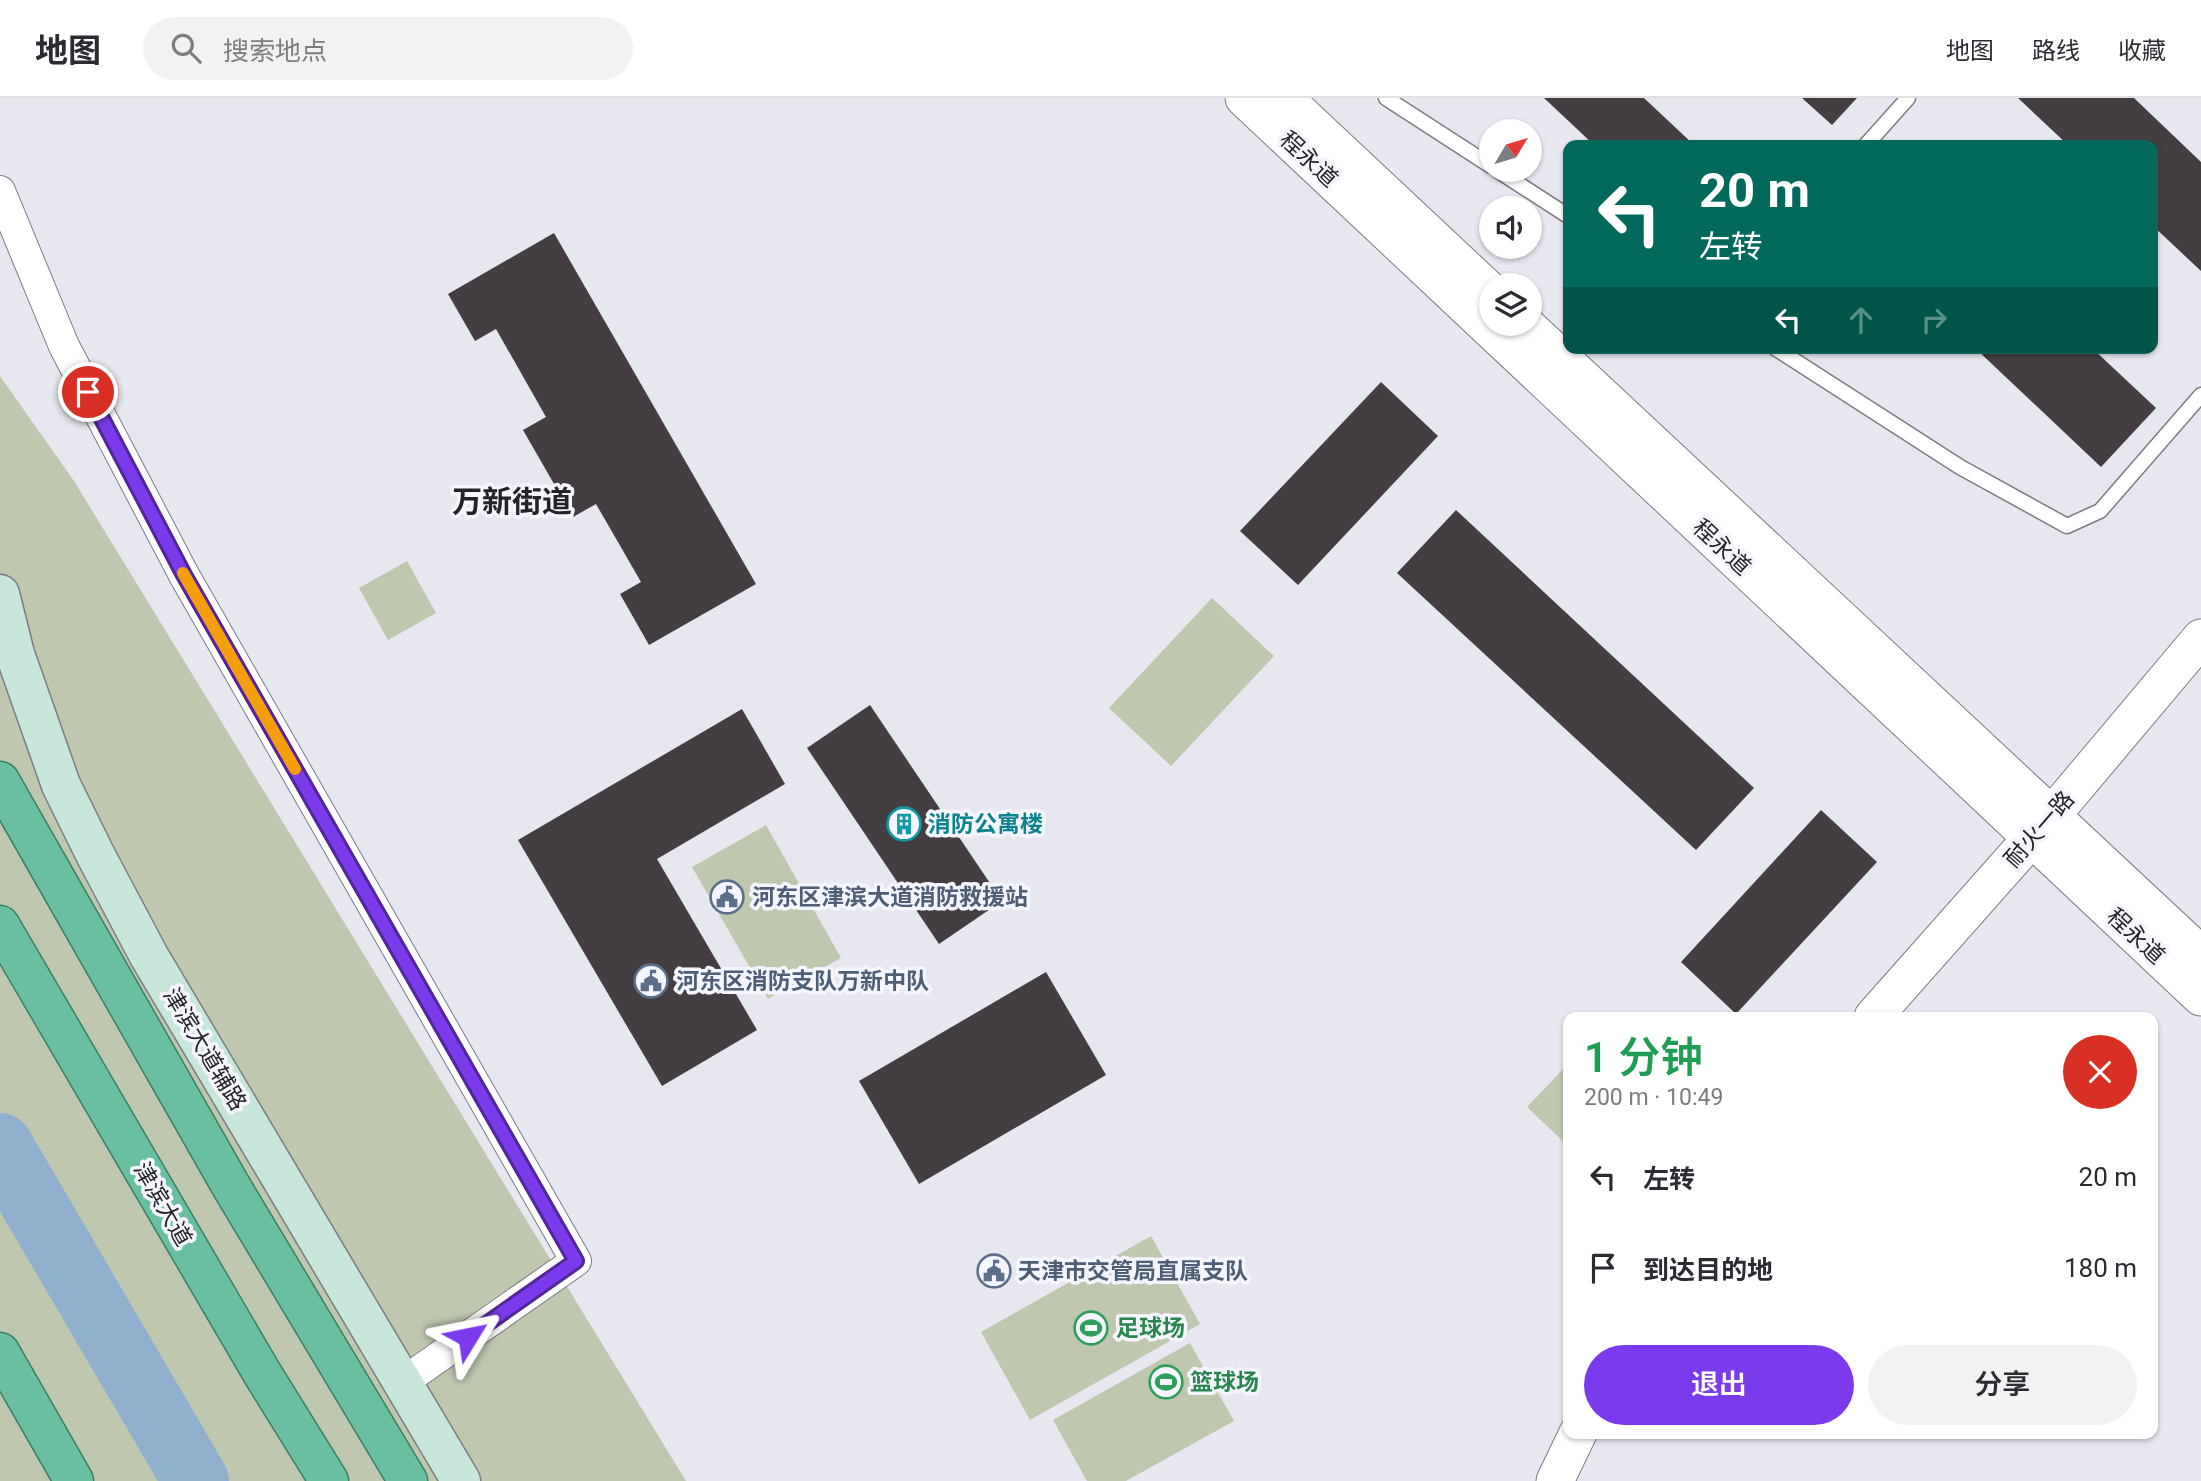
<!DOCTYPE html>
<html lang="zh">
<meta charset="utf-8">
<style>
:root{--surface:#fff;--page:#f2f2f3;--text:#2b2b33;--muted:#7c7c81;--line:#e1e1e2;--accent:#7c3aed}
body{margin:0;font-family:Roboto,"Noto Sans SC",sans-serif;background:var(--page);color:var(--text);height:100vh;display:flex;flex-direction:column;font-size:26px;white-space:nowrap}
*{box-sizing:border-box;margin:0}
p{font-size:23px;color:var(--muted)}
.icon{flex:none;width:38px;height:38px;fill:none;stroke:currentColor;stroke-width:2;stroke-linecap:round;stroke-linejoin:round}
.map{position:relative;flex:1;overflow:hidden}
.panel{position:absolute;left:1563px;top:914px;width:595px;height:427px;display:flex;flex-direction:column;background:var(--surface);border-radius:14px;box-shadow:0 2px 5px #0004}
.panel>*{flex:none}
.guide{position:absolute;left:1563px;top:42px;width:595px;height:214px;border-radius:14px;box-shadow:0 2px 5px #0004;background:#00695c;color:#fff;overflow:hidden}
.needle{width:46px;rotate:52deg}
.controls{position:absolute;left:1479px;top:21px;display:grid;gap:14px}
.controls a{display:grid;place-items:center;width:63px;height:63px;border-radius:50%;background:var(--surface);box-shadow:0 2px 5px #0004;font-size:35px}
.pin{position:absolute;display:grid;place-items:center;width:60px;height:60px;color:#fff;margin:-30px;border:4px solid #fff;border-radius:50%;box-shadow:0 2px 7px #0007}
.me{position:absolute;width:77px;margin:-38px;rotate:55deg;stroke-linejoin:round;filter:drop-shadow(0 0 5px #0008)}
.turn{display:flex;align-items:center;gap:24px;height:147px;padding:0 21px;font-size:32px}
.turn .icon{width:91px;height:91px;stroke-width:2.5}
.turn b{display:block;font-size:49px;line-height:60px}
.lanes{display:flex;align-items:center;height:66px;padding:0 21px;background:#0003;justify-content:center;gap:35px;direction:ltr}
.lanes .off{opacity:.35}
.round{display:grid;place-items:center;flex:none;width:74px;height:74px;border-radius:37px;background:var(--page)}
.overview{display:flex;align-items:center;justify-content:space-between;height:119px;padding:0 21px}
h1{font-size:42px;font-weight:600;line-height:52px;color:#1e9e55}
.button{display:flex;gap:14px;margin-top:auto;padding:14px 21px}
.button a{flex:1;height:80px;border-radius:42px;background:var(--accent);color:#fff;font-size:28px;font-weight:600;line-height:80px;text-align:center}
.button a+a{background:var(--page);color:var(--text)}
ul{padding:0;list-style:none}
li{display:flex;align-items:center;gap:21px;height:91px;padding:0 21px}
li div{flex:1}
li b{display:block;font-size:26px}
li em{font-style:normal}
header{display:flex;align-items:center;gap:42px;box-sizing:border-box;height:98px;padding:0 35px;background:var(--surface);border-bottom:2px solid var(--line)}
header strong{font-size:33px}
nav{display:flex;gap:38px;margin-inline-start:auto;font-size:24px}
.search{width:490px;height:63px;background:var(--page);display:flex;align-items:center;gap:18px;box-sizing:border-box;padding:0 24px;border-radius:38px;color:var(--muted);font-size:26px}
.map>svg:first-child{display:block}
</style>
<header>
<strong>地图</strong>
<div class="search"><svg class="icon" aria-label="search" viewBox="0 0 24 24"><circle cx="10" cy="10" r="6"/><path d="M15 15l6 6"/></svg>搜索地点</div>
<nav><a>地图</a><a>路线</a><a>收藏</a></nav>
</header>
<div class="map">
<svg width="2201" height="1383" viewBox="0 0 2201 1383">
<rect width="100%" height="100%" fill="#e7e7f0"/>
<g fill="#bfc8af">
<path d="M 0,278 L 74,383 L 686,1383 L 0,1383 Z"/>
<path d="M 407,463 L 436,515 L 388,542 L 359,490 Z"/>
<path d="M 1212,500 L 1274,558 L 1171,668 L 1109,610 Z"/>
<path d="M 766,727 L 841,860 L 768,901 L 692,769 Z"/>
<path d="M 1568,966 L 1568,1048 L 1527,1009 Z"/>
<path d="M 1151,1138 L 1200,1226 L 1030,1322 L 981,1234 Z"/>
<path d="M 1190,1245 L 1234,1323 L 1126,1383 L 1087,1383 L 1053,1322 Z"/>
</g>
<g fill="none" stroke-linecap="round" stroke-linejoin="round">
<path stroke="#90b0ce" stroke-width="66" d="M 0,1048 L 196,1383"/>
</g>
<g fill="#443d42">
<path d="M 1544,0 L 1644,0 L 1694,47 L 1594,47 Z"/>
<path d="M 1802,0 L 1857,0 L 1832,27 Z"/>
<path d="M 2018,0 L 2134,0 L 2201,64 L 2201,173 L 2152,127 L 2152,47 L 2068,47 Z"/>
<path d="M 554,135 L 756,486 L 649,547 L 620,496 L 641,484 L 596,406 L 573,419 L 523,332 L 546,319 L 496,231 L 475,243 L 448,196 Z"/>
<path d="M 1975,250 L 2092,250 L 2156,310 L 2101,369 Z"/>
<path d="M 1381,284 L 1438,338 L 1298,487 L 1240,433 Z"/>
<path d="M 1456,412 L 1754,690 L 1696,752 L 1397,475 Z"/>
<path d="M 870,607 L 1002,803 L 939,846 L 807,650 Z"/>
<path d="M 742,611 L 785,686 L 657,761 L 757,932 L 662,988 L 518,742 Z"/>
<path d="M 1821,712 L 1877,764 L 1736,916 L 1681,864 Z"/>
<path d="M 1046,874 L 1106,977 L 919,1086 L 859,983 Z"/>
</g>
<g fill="none" stroke-linecap="round" stroke-linejoin="round">
<defs>
<g id="service">
<path d="M 1386,0 L 1491,68"/>
<path d="M 1866,47 L 1908,0"/>
<path d="M 1497,72 L 1568,118"/>
<path d="M 1775,250 L 1960,369 L 2067,428 L 2100,413 L 2201,297"/>
</g>
<path id="minor" d="M 0,93 L 64,248 L 184,477 L 576,1163 L 403,1284"/>
<g id="tertiary">
<path d="M 1244,0 L 2201,899"/>
<path d="M 1284,0 L 1491,194"/>
<path d="M 1525,226 L 2201,857"/>
<path d="M 1873,919 L 2052,717 L 2201,540"/>
<path d="M 1555,1383 L 1578,1335"/>
</g>
<path id="secondary" d="M 0,496 L 15,556 L 61,687 L 95,756 L 149,858 L 461,1383"/>
<g id="trunk">
<path d="M 0,683 L 231,1088 L 408,1383"/>
<path d="M 0,827 L 262,1275 L 329,1383"/>
<path d="M 0,1254 L 74,1383"/>
</g>
</defs>
<use href="#service" stroke="#7b7b83" stroke-width="17"/>
<use href="#minor" stroke="#7b7b83" stroke-width="32"/>
<use href="#tertiary" stroke="#7b7b83" stroke-width="39"/>
<use href="#secondary" stroke="#7b7b83" stroke-width="41"/>
<use href="#trunk" stroke="#397e66" stroke-width="41"/>
<use href="#service" stroke="#fff" stroke-width="14"/>
<use href="#minor" stroke="#fff" stroke-width="30"/>
<use href="#tertiary" stroke="#fff" stroke-width="37"/>
<use href="#secondary" stroke="#c7e7db" stroke-width="38"/>
<use href="#trunk" stroke="#6abfa0" stroke-width="38"/>
</g>
<g fill="none" stroke-linecap="round" stroke-linejoin="round">
<defs>
<path id="route" d="M 88,294 L 184,477 L 576,1163 L 468,1239"/>
</defs>
<use href="#route" stroke="#51269a" stroke-width="18"/>
<use href="#route" stroke="#7c3aed" stroke-width="12"/>
<path stroke="#f59e0b" stroke-width="12" d="M 183,475 L 295,671"/>
</g>
<defs>
<symbol id="building-ring" viewBox="-11 -11 22 22"><circle r="9.5" fill="#f5f5fd" stroke="#0f9aa8" stroke-width="1.5"/><path d="M-4-6H4V6H1V3H-1V6H-4ZM-2.5-4.3h1.7v1.8h-1.7ZM.8-4.3h1.7v1.8H.8ZM-2.5-1h1.7V.8h-1.7ZM.8-1h1.7V.8H.8Z" fill="#0f9aa8"/></symbol>
<symbol id="civic-ring" viewBox="-11 -11 22 22"><circle r="9.5" fill="#f5f5fd" stroke="#5c6f8a" stroke-width="1.5"/><path d="M-.6-6.5H3V-4.5H.6V-3L4-1V1h2V6H-6V1h2V-1L-.6-3ZM-1.2 2.5V6h2.4V2.5Z" fill="#5c6f8a"/></symbol>
<symbol id="stadium-ring" viewBox="-11 -11 22 22"><circle r="9.5" fill="#f5f5fd" stroke="#2e9e5b" stroke-width="1.5"/><path d="M0-5a6.5 5 0 1 0 0 10a6.5 5 0 1 0 0-10ZM-3.5-1.8h7v3.6h-7Z" fill="#2e9e5b"/></symbol>
</defs>
<g fill-rule="evenodd">
<use href="#building-ring" x="885" y="707" width="38" height="38"/>
<use href="#civic-ring" x="708" y="780" width="38" height="38"/>
<use href="#civic-ring" x="632" y="864" width="38" height="38"/>
<use href="#civic-ring" x="975" y="1154" width="38" height="38"/>
<use href="#stadium-ring" x="1072" y="1211" width="38" height="38"/>
<use href="#stadium-ring" x="1147" y="1265" width="38" height="38"/>
</g>
<g text-anchor="middle" stroke-width="7" stroke-linejoin="round" paint-order="stroke">
<g font-size="23" fill="#242427" stroke="#f5f5fd">
<text transform="translate(1309 61) rotate(43)" y="8">程永道</text>
<text transform="translate(1722 449) rotate(43)" y="8">程永道</text>
<text transform="translate(2039 731) rotate(-49)" y="8">耐火一路</text>
<text transform="translate(2136 838) rotate(43)" y="8">程永道</text>
<text transform="translate(205 951) rotate(59)" y="8">津滨大道辅路</text>
<text transform="translate(163 1106) rotate(60)" y="8">津滨大道</text>
</g>
<g font-size="23" font-weight="bold" fill="#0d838f" stroke="#f5f5fd" text-anchor="start">
<text x="928" y="734">消防公寓楼</text>
</g>
<g font-size="23" font-weight="bold" fill="#4e5e75" stroke="#f5f5fd" text-anchor="start">
<text x="752" y="807">河东区津滨大道消防救援站</text>
<text x="676" y="891">河东区消防支队万新中队</text>
<text x="1018" y="1181">天津市交管局直属支队</text>
</g>
<g font-size="23" font-weight="bold" fill="#27864d" stroke="#f5f5fd" text-anchor="start">
<text x="1116" y="1238">足球场</text>
<text x="1190" y="1292">篮球场</text>
</g>
<g font-size="30" font-weight="bold" fill="#242427" stroke="#f5f5fd">
<text x="512" y="414">万新街道</text>
</g>
</g>
</svg>
<div class="controls">
<a><svg class="needle" viewBox="-14 -14 28 28"><path d="M0-13l5 13h-10z" fill="#e53935"/><path d="M0 13l5-13h-10z" fill="#7c7c81"/></svg></a>
<a><svg class="icon" aria-label="sound" viewBox="0 0 24 24"><path d="M4 9h4l5-4v14l-5-4H4zM17 9q2 3 0 6"/></svg></a>
<a><svg class="icon" aria-label="layers" viewBox="0 0 24 24"><path d="M12 4l9 5-9 5-9-5zM3 14l9 5 9-5"/></svg></a>
</div>
<div class="pin" style="left:88px;top:294px;background:#d93025"><svg class="icon" aria-label="arrive" viewBox="0 0 24 24"><path d="M6 21V4h12l-3 4 3 4H6"/></svg></div>
<svg class="me" style="left:468px;top:1239px" viewBox="-20 -20 40 40"><path d="M0-17L14 15 0 8-14 15z" fill="#7c3aed" stroke="#fff" stroke-width="4"/></svg>
<div class="guide">
<div class="turn"><svg class="icon" aria-label="left" viewBox="0 0 24 24"><path d="M17 20v-9H6M10 6l-5 5 5 5"/></svg><div><b>20 m</b>左转</div></div>
<div class="lanes"><svg class="icon" aria-label="left" viewBox="0 0 24 24"><path d="M17 20v-9H6M10 6l-5 5 5 5"/></svg><svg class="icon off" aria-label="ahead" viewBox="0 0 24 24"><path d="M12 20V5M6 11l6-6 6 6"/></svg><svg class="icon off" aria-label="right" viewBox="0 0 24 24"><path d="M7 20v-9h11M14 6l5 5-5 5"/></svg></div>
</div>
<section class="panel">
<div class="overview"><div><h1>1 分钟</h1><p>200 m · 10:49</p></div><a class="round" style="background:#d93025;color:#fff"><svg class="icon" aria-label="close" viewBox="0 0 24 24"><path d="M6 6l12 12M18 6L6 18"/></svg></a></div>
<ul>
<li><svg class="icon" aria-label="left" viewBox="0 0 24 24"><path d="M17 20v-9H6M10 6l-5 5 5 5"/></svg><div><b>左转</b></div><em>20 m</em></li>
<li><svg class="icon" aria-label="arrive" viewBox="0 0 24 24"><path d="M6 21V4h12l-3 4 3 4H6"/></svg><div><b>到达目的地</b></div><em>180 m</em></li>
</ul>
<div class="button"><a>退出</a><a>分享</a></div>
</section>
</div>
